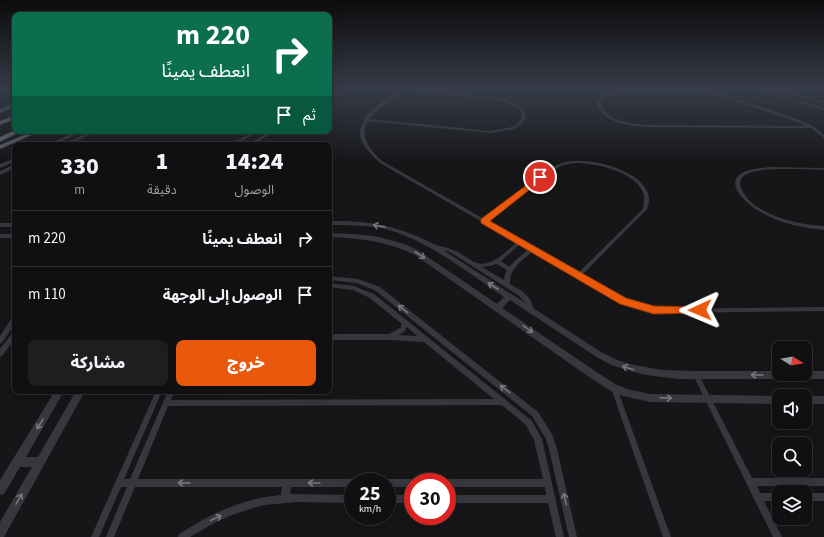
<!DOCTYPE html>
<html lang="ar">
<meta charset="utf-8">
<style>
:root{--surface:#101012;--page:#1e1e20;--text:#f1f3f6;--muted:#9c9d9f;--line:#303032;--accent:#ea580c}
body{margin:0;font-family:"Source Sans 3","Noto Sans Arabic",sans-serif;background:var(--page);color:var(--text);direction:rtl;height:100vh;display:flex;flex-direction:column;font-size:15px;white-space:nowrap}
*{box-sizing:border-box;margin:0}
p{font-size:13px;color:var(--muted)}
.icon{flex:none;width:22px;height:22px;fill:none;stroke:currentColor;stroke-width:2;stroke-linecap:round;stroke-linejoin:round}
.map{position:relative;flex:1;overflow:hidden;direction:ltr}
.panel{position:absolute;left:12px;top:142px;width:320px;height:252px;display:flex;flex-direction:column;background:var(--surface);border-radius:8px;box-shadow:0 4px 16px #0002,0 0 0 1px var(--line);direction:rtl}
.panel>*{flex:none}
.guide{position:absolute;left:12px;top:12px;width:320px;height:122px;border-radius:8px;box-shadow:0 4px 16px #0002,0 0 0 1px var(--line);direction:rtl;background:#0b6e4f;color:#fff;overflow:hidden}
.needle{width:26px;rotate:101deg}
.fabs{position:absolute;left:772px;top:341px;display:grid;gap:8px}
.fabs a{display:grid;place-items:center;width:40px;height:40px;border-radius:8px;background:var(--surface);box-shadow:0 4px 16px #0002,0 0 0 1px var(--line);font-size:20px}
.speed{position:absolute;left:344px;top:473px;display:flex;gap:8px;font-size:20px;font-weight:700;text-align:center}
.speed>*{display:grid;place-content:center;width:52px;height:52px;border-radius:50%;background:var(--surface);box-shadow:0 4px 16px #0002,0 0 0 1px var(--line);line-height:1}
.speed small{font-size:10px;font-weight:400}
.speed .limit{border:6px solid #d22;background:#fff;color:#111}
.pin{position:absolute;display:grid;place-items:center;width:34px;height:34px;color:#fff;margin:-17px;border:2px solid #fff;border-radius:50%;box-shadow:0 1px 4px #0007}
.me{position:absolute;width:44px;margin:-22px;rotate:269deg;stroke-linejoin:round;filter:drop-shadow(0 0 3px #0008)}
.turn{display:flex;align-items:center;gap:14px;height:84px;padding:0 16px;font-size:18px}
.turn .icon{width:52px;height:52px;stroke-width:2.5}
.turn b{display:block;font-size:28px;line-height:34px}
.then{display:flex;align-items:center;height:38px;padding:0 16px;background:#0003;gap:8px;font-size:15px}
.eta{display:flex;justify-content:space-evenly;align-items:center;height:68px;text-align:center}
.eta b{font-size:24px;font-weight:800;line-height:28px}
.button{display:flex;gap:8px;margin-top:auto;padding:8px 16px}
.button a{flex:1;height:46px;border-radius:8px;background:var(--accent);color:#fff;font-size:16px;font-weight:800;line-height:46px;text-align:center}
.button a+a{background:var(--page);color:var(--text)}
ul{padding:0;list-style:none}
li{display:flex;align-items:center;gap:12px;height:56px;padding:0 16px;border-top:1px solid var(--line)}
li div{flex:1}
li b{display:block;font-size:15px}
li em{font-style:normal}
.map>svg:first-child{display:block}
</style>
<div class="map">
<svg width="824" height="537" viewBox="0 0 824 537">
<rect width="100%" height="100%" fill="#161618"/>
<g fill="none" stroke-linecap="round" stroke-linejoin="round">
<g fill="#37383d" fill-rule="evenodd">
<path d="M 332,89 L 336,89 L 329,92 L 329,90 Z"/>
<path d="M 345,89 L 349,89 L 329,100 L 329,98 Z"/>
<path d="M 401,89 L 405,89 C 392,99 379,107 369,119 L 490,131 L 512,127 L 517,124 L 522,118 L 520,110 L 518,108 L 500,100 L 407,90 L 406,89 L 413,89 L 502,98 L 520,106 L 524,110 L 526,118 L 519,126 L 514,129 L 490,133 L 367,121 C 360,140 370,149 382,161 L 484,219 L 550,168 C 558,164 566,161 574,161 C 596,159 644,171 649,197 C 650,200 648,205 647,209 L 582,275 L 618,295 L 640,304 L 662,309 L 824,307 L 824,311 L 662,313 L 639,308 L 614,299 L 576,277 L 533,251 C 522,261 509,268 510,284 L 522,291 L 530,299 L 535,312 L 534,314 L 530,314 L 525,302 L 518,295 L 450,252 L 430,247 L 429,246 L 432,244 C 439,246 446,247 453,250 C 461,252 467,259 474,262 C 490,269 506,252 517,242 L 380,163 C 371,154 359,144 360,130 C 361,127 363,124 364,121 L 363,120 L 371,111 L 380,103 ZM 575,163 C 596,163 639,172 644,196 C 645,200 643,205 643,209 L 578,273 L 487,221 L 554,170 L 563,165 ZM 520,244 L 529,249 L 517,259 L 509,267 L 501,261 ZM 497,264 L 507,270 L 505,274 L 504,280 L 482,267 L 490,266 Z"/>
<path d="M 755,89 L 759,89 L 824,108 L 824,110 Z"/>
<path d="M 770,89 L 774,89 L 824,101 L 824,103 Z"/>
<path d="M 625,90 L 711,90 L 802,121 L 813,126 L 824,135 L 824,138 L 811,128 L 645,127 C 626,125 604,123 596,103 C 606,91 610,91 625,90 ZM 625,92 L 709,92 L 800,123 L 806,126 L 645,125 C 628,123 607,121 600,103 C 608,94 613,93 625,92 Z"/>
<path d="M 254,131 L 259,131 L 235,145 L 230,145 Z"/>
<path d="M 270,131 L 275,131 L 253,145 L 248,145 Z"/>
<path d="M 771,167 L 824,168 L 824,170 C 806,170 759,166 745,175 C 740,178 739,183 741,188 C 752,215 799,225 824,226 L 824,230 C 802,228 778,223 759,211 C 747,205 722,182 744,172 C 752,168 762,168 771,167 Z"/>
<path d="M 329,276 L 358,279 L 380,287 L 538,412 L 552,434 L 557,449 L 577,537 L 569,537 L 549,449 L 546,439 L 532,416 L 376,291 L 357,283 L 329,280 Z"/>
<path d="M 329,283 L 354,286 L 374,294 L 532,421 L 542,439 L 564,537 L 556,537 L 548,503 L 447,503 L 447,495 L 546,495 L 545,487 L 447,487 L 447,482 L 443,482 L 444,480 L 447,479 L 543,479 L 534,440 L 526,425 L 502,405 L 168,406 L 138,479 L 353,479 L 356,480 L 357,482 L 353,482 L 353,487 L 291,487 L 290,494 L 353,495 L 353,503 L 297,502 L 264,505 L 253,508 L 232,515 L 214,523 L 190,537 L 178,537 L 179,534 C 210,514 244,498 281,495 L 282,487 L 135,487 L 114,537 L 106,537 L 127,487 L 121,487 L 99,537 L 91,537 L 156,391 L 162,391 L 124,479 L 130,479 L 168,391 L 174,391 L 171,400 L 494,399 L 424,342 L 391,340 L 329,340 L 329,334 L 389,334 L 400,328 L 402,324 L 370,298 L 353,290 L 329,287 ZM 407,327 L 417,336 L 399,335 L 404,332 Z"/>
<path d="M 13,316 L 15,316 L 15,323 L 2,343 L 0,344 L 0,336 Z"/>
<path d="M 15,331 L 15,339 L 2,356 L 0,357 L 0,349 L 13,332 Z"/>
<path d="M 696,372 L 698,373 L 752,478 L 824,478 L 824,486 L 757,486 L 760,493 L 779,493 L 779,501 L 764,501 L 782,537 L 773,537 L 693,375 L 694,373 Z"/>
<path d="M 614,385 L 616,386 L 617,388 L 671,537 L 663,537 L 611,388 L 612,386 Z"/>
<path d="M 387,479 L 413,479 L 416,480 L 417,482 L 413,482 L 413,487 L 387,487 L 387,482 L 383,482 L 384,480 Z"/>
<rect x="805" y="493" width="19" height="8"/>
<rect x="387" y="495" width="26" height="8"/>
</g>
<g fill="#37383d" fill-rule="evenodd">
<path d="M 78,131 L 84,131 L 53,145 L 46,145 Z"/>
<path d="M 92,131 L 98,131 L 68,145 L 61,145 Z"/>
<path d="M 15,158 L 15,162 L 0,168 L 0,164 Z"/>
<path d="M 15,164 L 15,168 L 0,175 L 0,171 Z"/>
<path d="M 329,221 C 370,220 398,226 434,244 L 601,352 L 617,360 L 630,364 L 662,370 L 694,371 L 779,371 L 779,374 L 805,374 L 805,371 L 824,371 L 824,379 L 678,379 L 646,375 L 630,371 L 611,365 L 595,356 L 510,300 L 502,308 L 598,373 L 617,385 L 627,389 L 650,394 L 779,396 L 779,404 L 650,402 L 623,396 L 611,391 L 592,379 L 415,255 C 387,241 359,238 329,237 L 329,233 L 352,234 L 374,236 L 398,242 L 409,246 L 419,251 L 497,304 L 504,297 C 468,273 424,237 381,228 C 364,225 347,225 329,225 Z"/>
<rect x="0" y="223" width="15" height="4"/>
<rect x="0" y="234" width="15" height="4"/>
<path d="M 55,391 L 64,391 L 26,457 L 38,457 L 76,391 L 85,391 L 4,537 L 0,537 L 0,522 L 32,467 L 20,467 L 4,494 L 0,495 L 0,480 Z"/>
<rect x="805" y="396" width="19" height="8"/>
</g>
<g fill="#5b5e65" fill-rule="evenodd">
<path d="M 15,103 L 15,107 L 0,113 L 0,109 Z"/>
<path d="M 33,131 L 41,131 L 0,149 L 0,145 Z"/>
</g>
<g fill="#63666e" fill-rule="evenodd">
<path d="M 15,115 L 15,119 L 0,125 L 0,121 Z"/>
<path d="M 15,130 L 22,131 L 0,142 L 0,137 Z"/>
</g>
</g>
<defs><path id="oneway-shaft" d="M-6 0H5M1.5-3L5.5 0L1.5 3" fill="none" stroke-width="1.6" stroke-linecap="round" stroke-linejoin="round"/></defs>
<g stroke="#757881">
<use href="#oneway-shaft" transform="translate(379 226) rotate(-170)"/>
<use href="#oneway-shaft" transform="translate(420 255) rotate(33)"/>
<use href="#oneway-shaft" transform="translate(493 286) rotate(-147)"/>
<use href="#oneway-shaft" transform="translate(403 309) rotate(-142)"/>
<use href="#oneway-shaft" transform="translate(528 329) rotate(35)"/>
<use href="#oneway-shaft" transform="translate(628 368) rotate(-162)"/>
<use href="#oneway-shaft" transform="translate(757 375) rotate(180)"/>
<use href="#oneway-shaft" transform="translate(505 389) rotate(-142)"/>
<use href="#oneway-shaft" transform="translate(666 398) rotate(2)"/>
<use href="#oneway-shaft" transform="translate(40 424) rotate(121)"/>
<use href="#oneway-shaft" transform="translate(184 483) rotate(180)"/>
<use href="#oneway-shaft" transform="translate(314 483) rotate(180)"/>
<use href="#oneway-shaft" transform="translate(19 499) rotate(-60)"/>
<use href="#oneway-shaft" transform="translate(565 499) rotate(-103)"/>
<use href="#oneway-shaft" transform="translate(216 518) rotate(-25)"/>
</g>
<linearGradient id="sky" x2="0" y2="1"><stop stop-color="#0c0c0d"/><stop offset="0.54" stop-color="#363c48"/><stop offset="1" stop-color="#363c48" stop-opacity="0"/></linearGradient>
<rect width="824" height="164" fill="url(#sky)"/>
<path fill="#ea580c" stroke="#983908" d="M 540,175 L 544,177 L 543,179 L 490,221 L 626,298 L 654,306 L 700,307 L 704,308 L 705,310 L 704,313 L 654,314 L 620,304 L 481,223 L 481,219 Z"/>
</svg>
<div class="fabs">
<a><svg class="needle" viewBox="-14 -14 28 28"><path d="M0-13l5 13h-10z" fill="#e53935"/><path d="M0 13l5-13h-10z" fill="#9c9d9f"/></svg></a>
<a><svg class="icon" aria-label="sound" viewBox="0 0 24 24"><path d="M4 9h4l5-4v14l-5-4H4zM17 9q2 3 0 6"/></svg></a>
<a><svg class="icon" aria-label="search" viewBox="0 0 24 24"><circle cx="10" cy="10" r="6"/><path d="M15 15l6 6"/></svg></a>
<a><svg class="icon" aria-label="layers" viewBox="0 0 24 24"><path d="M12 4l9 5-9 5-9-5zM3 14l9 5 9-5"/></svg></a>
</div>
<div class="speed"><div>25<small>km/h</small></div><div class="limit">30</div></div>
<div class="pin" style="left:540px;top:177px;background:#d93025"><svg class="icon" aria-label="arrive" viewBox="0 0 24 24"><path d="M6 21V4h12l-3 4 3 4H6"/></svg></div>
<svg class="me" style="left:700px;top:310px" viewBox="-20 -20 40 40"><path d="M0-17L14 15 0 8-14 15z" fill="#ea580c" stroke="#fff" stroke-width="4"/></svg>
<div class="guide">
<div class="turn"><svg class="icon" aria-label="right" viewBox="0 0 24 24"><path d="M7 20v-9h11M14 6l5 5-5 5"/></svg><div><b>220 m</b>انعطف يمينًا</div></div>
<div class="then">ثم<svg class="icon" aria-label="arrive" viewBox="0 0 24 24"><path d="M6 21V4h12l-3 4 3 4H6"/></svg></div>
</div>
<section class="panel">
<div class="eta">
<div><b>14:24</b><p>الوصول</p></div>
<div><b>1</b><p>دقيقة</p></div>
<div><b>330</b><p>m</p></div>
</div>
<ul>
<li><svg class="icon" aria-label="right" viewBox="0 0 24 24"><path d="M7 20v-9h11M14 6l5 5-5 5"/></svg><div><b>انعطف يمينًا</b></div><em>220 m</em></li>
<li><svg class="icon" aria-label="arrive" viewBox="0 0 24 24"><path d="M6 21V4h12l-3 4 3 4H6"/></svg><div><b>الوصول إلى الوجهة</b></div><em>110 m</em></li>
</ul>
<div class="button"><a>خروج</a><a>مشاركة</a></div>
</section>
</div>
